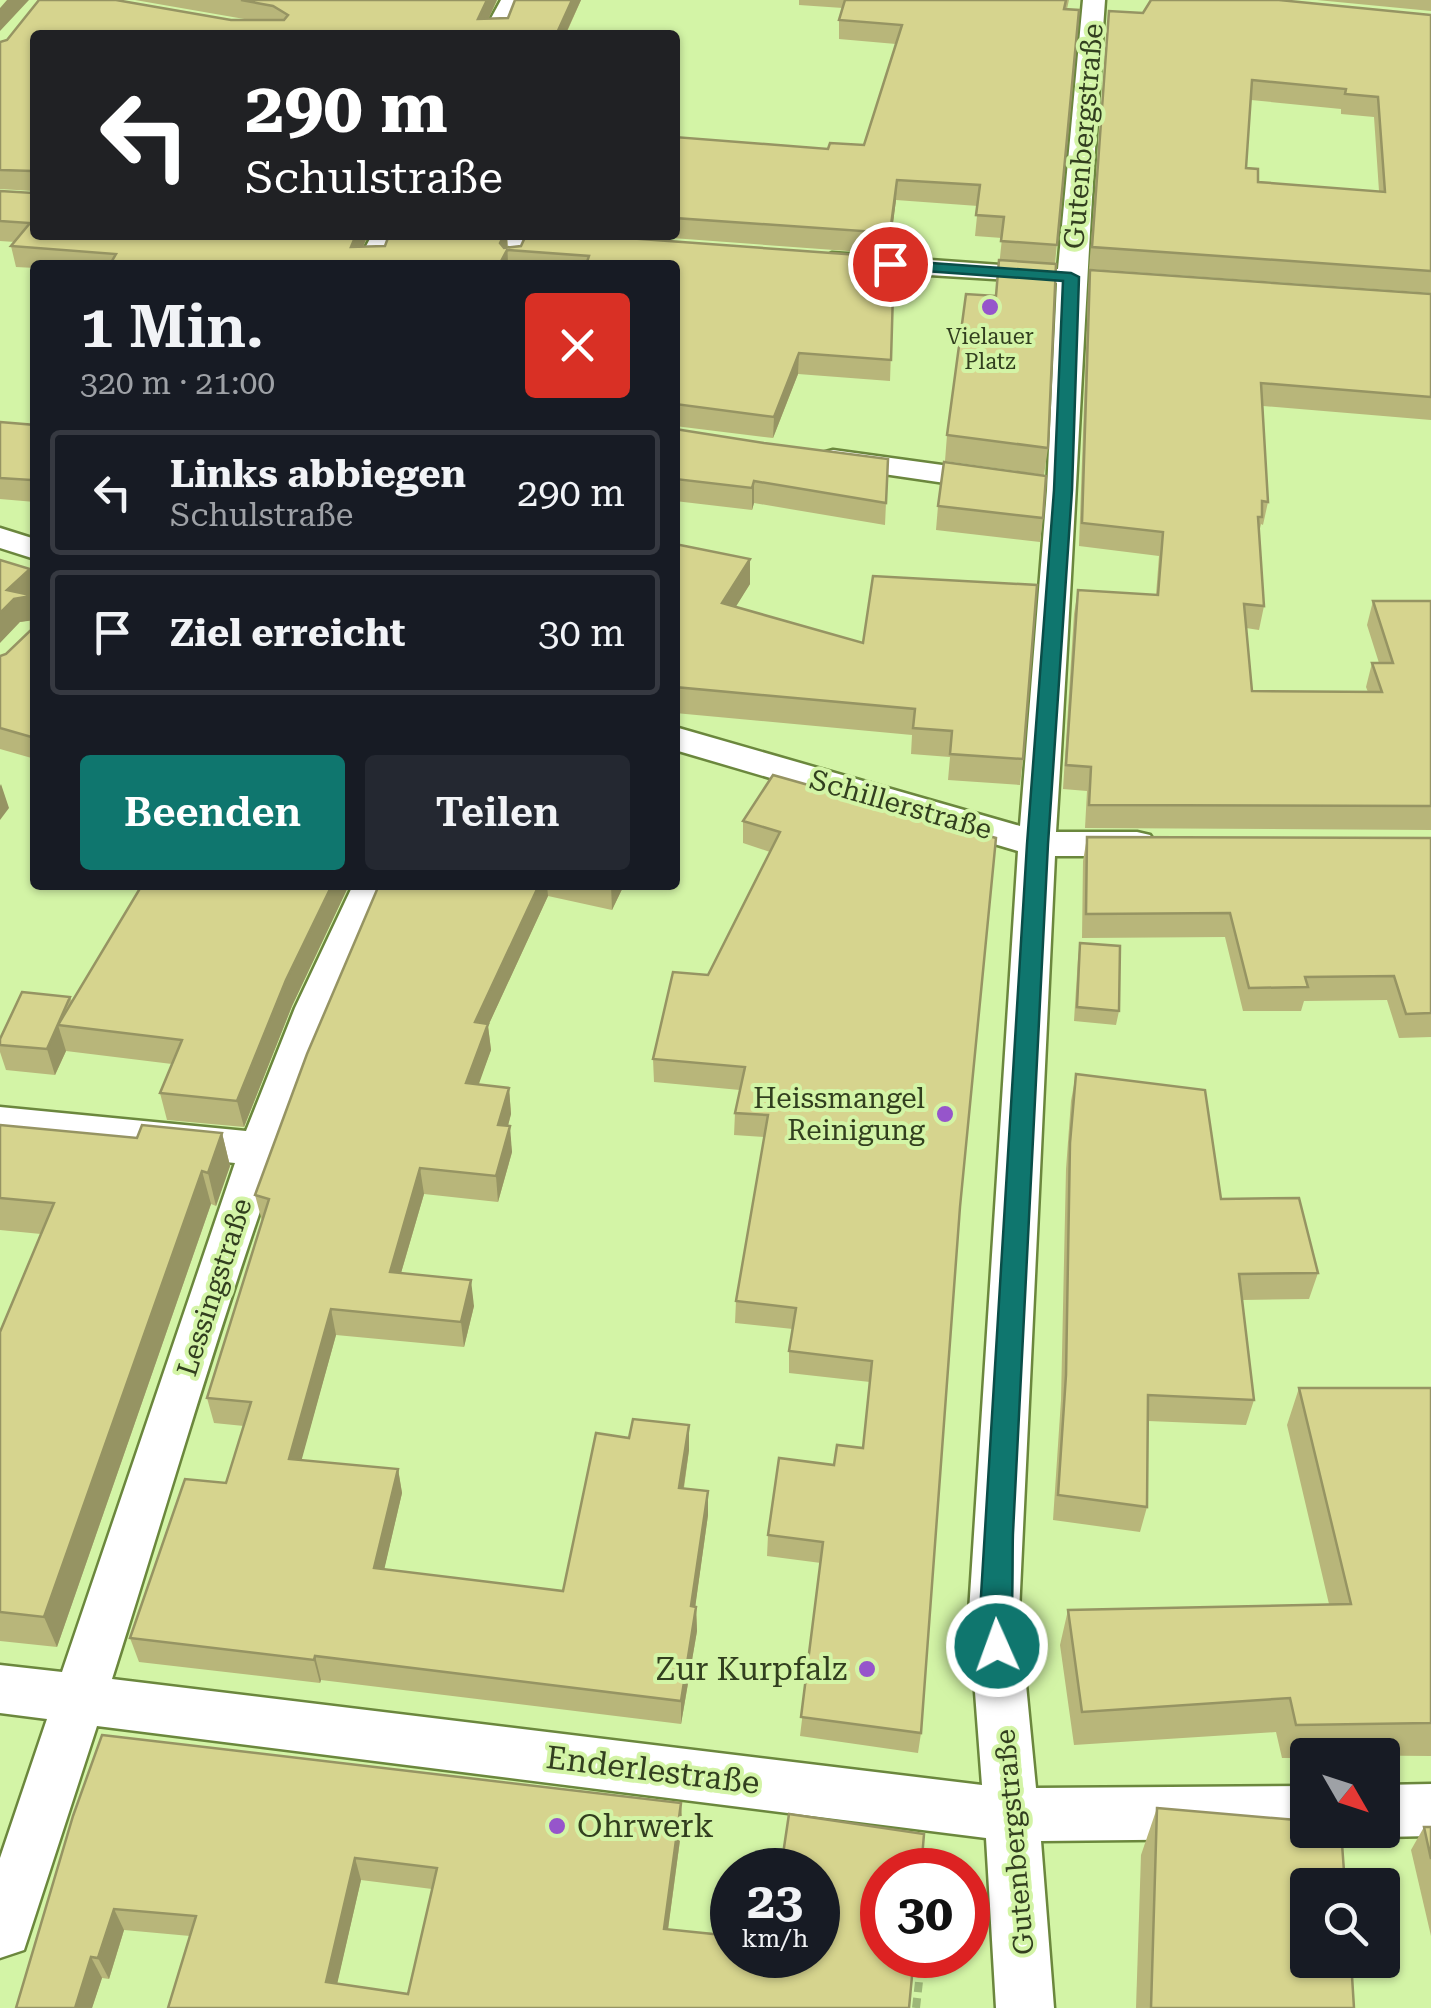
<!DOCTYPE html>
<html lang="de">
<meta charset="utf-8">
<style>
:root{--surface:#171b24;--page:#242831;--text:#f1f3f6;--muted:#9ea1a6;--line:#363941;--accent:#0f766e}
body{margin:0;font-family:"Roboto Serif",serif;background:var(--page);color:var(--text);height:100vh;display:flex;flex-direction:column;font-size:38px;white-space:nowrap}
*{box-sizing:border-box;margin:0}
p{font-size:32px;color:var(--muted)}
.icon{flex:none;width:55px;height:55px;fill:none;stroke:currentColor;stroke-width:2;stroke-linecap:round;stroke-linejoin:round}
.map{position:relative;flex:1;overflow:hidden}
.panel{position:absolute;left:30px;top:260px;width:650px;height:630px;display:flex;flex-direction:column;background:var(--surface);border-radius:10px;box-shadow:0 2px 8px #0004}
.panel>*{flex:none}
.hud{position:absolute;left:30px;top:30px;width:650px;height:210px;border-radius:10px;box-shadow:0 2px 8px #0004;background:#202124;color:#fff;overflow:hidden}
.needle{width:65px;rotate:129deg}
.controls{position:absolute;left:1290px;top:1738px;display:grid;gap:20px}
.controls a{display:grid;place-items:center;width:110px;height:110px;border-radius:10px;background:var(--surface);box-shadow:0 2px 8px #0004;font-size:50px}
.speed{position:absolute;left:710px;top:1848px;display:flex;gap:20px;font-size:50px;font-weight:700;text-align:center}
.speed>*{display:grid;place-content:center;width:130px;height:130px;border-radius:50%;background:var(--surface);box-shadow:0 2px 8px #0004;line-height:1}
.speed small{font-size:25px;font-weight:400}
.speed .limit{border:15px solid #d22;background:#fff;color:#111}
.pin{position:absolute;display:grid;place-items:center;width:85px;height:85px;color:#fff;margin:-42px;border:5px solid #fff;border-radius:50%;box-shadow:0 2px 10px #0007}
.me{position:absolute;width:110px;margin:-55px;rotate:358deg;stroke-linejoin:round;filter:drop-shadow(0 0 8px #0008)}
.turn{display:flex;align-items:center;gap:35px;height:210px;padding:0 50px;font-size:45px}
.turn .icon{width:130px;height:130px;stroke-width:2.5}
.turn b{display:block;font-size:70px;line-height:85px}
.round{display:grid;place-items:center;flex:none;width:105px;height:105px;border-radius:10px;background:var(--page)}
.summary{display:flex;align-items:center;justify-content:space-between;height:170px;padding:0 50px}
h1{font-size:60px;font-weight:600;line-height:75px}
.primary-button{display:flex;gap:20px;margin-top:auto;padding:20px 50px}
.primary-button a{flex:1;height:115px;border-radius:10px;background:var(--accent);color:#fff;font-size:40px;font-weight:600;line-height:115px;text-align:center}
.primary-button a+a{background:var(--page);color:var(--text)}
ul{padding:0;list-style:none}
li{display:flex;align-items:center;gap:30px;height:125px;margin:0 20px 15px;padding:0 30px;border:5px solid var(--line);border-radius:10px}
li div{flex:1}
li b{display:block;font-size:38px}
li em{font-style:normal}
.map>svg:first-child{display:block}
</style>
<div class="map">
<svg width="1431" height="2008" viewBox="0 0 1431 2008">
<rect width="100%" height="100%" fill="#d3f4a6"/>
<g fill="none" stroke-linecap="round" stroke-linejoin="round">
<defs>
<g id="minor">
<path d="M 501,0 L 523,0 L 506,35 L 482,35 Z"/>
<path d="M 1083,0 L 1105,0 C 1085,277 1074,554 1056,832 L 1137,832 L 1150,835 L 1156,844 L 1150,853 L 1137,856 L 1055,856 L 1019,1612 L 1036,1788 L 1308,1786 L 1308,1830 L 1327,1831 L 1308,1838 L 1041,1841 L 1054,2008 L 996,2008 L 986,1838 L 97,1726 L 24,1950 L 0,1958 L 0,1858 L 47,1719 L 0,1713 L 0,1665 L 62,1672 L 235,1163 L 0,1139 L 0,1107 L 246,1131 L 295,1008 L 353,885 L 391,885 C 270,1138 197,1412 112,1679 L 982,1785 L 969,1612 L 1018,851 L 675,750 L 675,727 L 1020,826 L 1047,490 L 1057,283 L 832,269 L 818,261 L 832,253 L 1058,269 Z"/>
<path d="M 372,235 L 398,235 L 384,265 L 356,265 Z"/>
<path d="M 455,235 L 579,235 L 592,243 L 579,251 L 468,243 Z"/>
<path d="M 833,450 L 993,472 L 1004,474 L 1008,481 L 1004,488 L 993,490 L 822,465 L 818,459 L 822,453 Z"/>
<path d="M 0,528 L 35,539 L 35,559 L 0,548 Z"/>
<path d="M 1431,1784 L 1431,1836 L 1382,1837 L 1364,1830 L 1382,1830 L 1382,1785 Z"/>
</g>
</defs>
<use href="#minor" stroke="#6b873d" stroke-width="5"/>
<path stroke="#9db778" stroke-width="8" stroke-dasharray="10 6" stroke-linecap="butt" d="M 916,2008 L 922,1955"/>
<use href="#minor" fill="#fff" fill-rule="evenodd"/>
</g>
<g fill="#b8b67a" fill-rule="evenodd">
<path d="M 39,0 L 116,0 L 231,20 L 250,20 L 135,0 L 497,0 L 488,19 L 508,18 L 515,0 L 581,0 L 566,34 L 585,35 L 35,35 L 35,235 L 368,235 L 363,247 L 385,246 L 389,235 L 507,235 L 508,248 L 521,246 L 526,235 L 587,235 L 886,257 L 881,292 L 893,293 L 890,381 L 798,374 L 773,438 L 675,426 L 675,265 L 35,265 L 35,268 L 16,267 L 11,246 L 15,242 L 0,241 L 0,191 L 33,193 L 33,191 L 0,189 L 0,42 L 7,40 Z"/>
<path d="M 799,0 L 1069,0 L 1067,9 L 1079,10 L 1055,264 L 1048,448 L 1044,475 L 945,461 L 947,435 L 996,296 L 1002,238 L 975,236 L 978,206 L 896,200 L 889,254 L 631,235 L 675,235 L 675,137 L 828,149 L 864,145 L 896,44 L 839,39 L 839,20 L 843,8 L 799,5 Z"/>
<path d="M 1317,0 L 1431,0 L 1431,11 Z"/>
<path d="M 1109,11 L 1143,13 L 1431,15 L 1431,293 L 1089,269 ZM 1251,100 L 1341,109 L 1341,114 L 1374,117 L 1379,191 L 1258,182 L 1246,168 Z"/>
<path d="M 1090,270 L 1431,294 L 1431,420 L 1263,406 L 1268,502 L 1263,525 L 1261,524 L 1259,533 L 1264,606 L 1259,630 L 1246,628 L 1252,691 L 1368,692 L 1366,687 L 1372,663 L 1379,663 L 1367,625 L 1373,601 L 1431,601 L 1431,830 L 1085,828 L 1087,791 L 1063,789 L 1074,614 L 1078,590 L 1156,595 L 1159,556 L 1079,546 L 1088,292 Z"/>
<path d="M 0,422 L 35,425 L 35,502 L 0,499 Z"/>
<path d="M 675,429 L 764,443 L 888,459 L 885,525 L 754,503 L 752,510 L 675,501 Z"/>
<path d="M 938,506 L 1043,518 L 1040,542 L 936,530 Z"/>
<path d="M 675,544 L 750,559 L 750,584 L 735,607 L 1023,759 L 1020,785 L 948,780 L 950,757 L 911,754 L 912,735 L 675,713 Z"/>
<path d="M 35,587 L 35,594 L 33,596 L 35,596 L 35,759 L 0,749 L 0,656 L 6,654 L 31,630 L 31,620 L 20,622 Z"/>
<path d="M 773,775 L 960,1207 L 921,1733 L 918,1753 L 800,1736 L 821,1563 L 767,1556 L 768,1535 L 834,1465 L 863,1448 L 870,1382 L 789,1373 L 789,1351 L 793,1329 L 735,1323 L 736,1301 L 764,1137 L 734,1135 L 735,1113 L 740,1090 L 654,1082 L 653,1059 L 708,975 L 770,852 L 743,843 L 743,821 Z"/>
<path d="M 1087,837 L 1431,838 L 1431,1037 L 1399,1038 L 1387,1000 L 1304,1001 L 1301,1011 L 1243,1011 L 1225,937 L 1082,938 L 1083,861 Z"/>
<path d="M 142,885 L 349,885 L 292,1006 L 244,1127 L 167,1120 L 160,1093 L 172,1064 L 66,1051 L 55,1075 L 6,1070 L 0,1052 L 0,1039 L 70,997 L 72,1001 Z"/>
<path d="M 379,885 L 624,885 L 612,910 L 548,896 L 488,1026 L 491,1050 L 478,1084 L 509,1088 L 511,1114 L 508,1126 L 512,1152 L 498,1202 L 424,1194 L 401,1273 L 474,1306 L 464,1347 L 336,1335 L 301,1460 L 398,1469 L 402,1493 L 384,1569 L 563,1591 L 629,1438 L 689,1425 L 689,1450 L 684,1488 L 708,1491 L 708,1515 L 695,1607 L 696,1607 L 697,1631 L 681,1724 L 321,1680 L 320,1683 L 139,1662 L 130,1638 L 226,1483 L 244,1426 L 214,1423 L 207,1398 L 262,1221 L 255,1195 Z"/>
<path d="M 1080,943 L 1119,1011 L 1116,1025 L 1074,1021 L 1078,958 Z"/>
<path d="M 1076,1074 L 1221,1199 L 1318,1273 L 1309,1299 L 1242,1300 L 1254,1400 L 1246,1425 L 1148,1421 L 1147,1507 L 1140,1532 L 1053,1520 L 1061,1400 L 1066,1169 L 1071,1101 Z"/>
<path d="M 0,1125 L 137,1138 L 222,1133 L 230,1166 L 216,1206 L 211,1204 L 57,1647 L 0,1641 L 0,1332 L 41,1234 L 0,1230 Z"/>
<path d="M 1299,1388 L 1431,1388 L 1431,1756 L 1308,1755 L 1308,1758 L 1282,1758 L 1276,1732 L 1074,1745 L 1060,1645 L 1068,1610 L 1329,1604 L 1287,1425 Z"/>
<path d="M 681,1803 L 682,1825 L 668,1930 L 818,1955 L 818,1870 L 782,1870 L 789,1814 L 909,2008 L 168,2008 L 190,1936 L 124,1930 L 109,1979 L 102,1978 L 92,2008 L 16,2008 L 73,1816 ZM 361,1880 L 432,1889 L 408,1994 L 337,1983 Z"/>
<path d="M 1157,1808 L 1354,2008 L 1136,2008 L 1141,1855 Z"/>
<path d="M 1424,1827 L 1431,1827 L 1431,1936 L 1411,1850 Z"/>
</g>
<g fill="#969463">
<path d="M 7,0 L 29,0 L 0,31 L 0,8 Z"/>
<path d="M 487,0 L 497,0 L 481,35 L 478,19 Z"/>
<path d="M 572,0 L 581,0 L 565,35 L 557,35 Z"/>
<path d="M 897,180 L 896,200 L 889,254 L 890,233 Z"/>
<path d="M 356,235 L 368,235 L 355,265 L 351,247 Z"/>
<path d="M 504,235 L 507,235 L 508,265 L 499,265 L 500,243 Z"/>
<path d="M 886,257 L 884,277 L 877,313 L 879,292 Z"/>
<path d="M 799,353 L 798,374 L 773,438 L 774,417 Z"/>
<path d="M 754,481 L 754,503 L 752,510 L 752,488 Z"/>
<path d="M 750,559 L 750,584 L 722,629 L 722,603 Z"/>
<path d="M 30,569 L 35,587 L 35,594 L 31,597 L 35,620 L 20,622 L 0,643 L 0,613 L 7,590 Z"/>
<path d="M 1,784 L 9,808 L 0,820 L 0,786 Z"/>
<path d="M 332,885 L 349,885 L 292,1006 L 244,1127 L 237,1101 L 286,980 Z"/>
<path d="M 539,885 L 547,885 L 548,896 L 488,1026 L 491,1050 L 470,1109 L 466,1083 L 475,1022 Z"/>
<path d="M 611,885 L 624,885 L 612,910 Z"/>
<path d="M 58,1025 L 66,1051 L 55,1075 L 47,1049 Z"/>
<path d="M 509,1088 L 511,1114 L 501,1151 L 498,1125 Z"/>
<path d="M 510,1126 L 512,1152 L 498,1202 L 496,1176 Z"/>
<path d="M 222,1133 L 230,1166 L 216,1206 L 208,1173 Z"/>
<path d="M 420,1168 L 424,1194 L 394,1297 L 390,1272 Z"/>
<path d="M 202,1171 L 211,1204 L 57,1647 L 44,1617 Z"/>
<path d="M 471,1280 L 474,1306 L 464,1347 L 461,1322 Z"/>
<path d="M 331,1309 L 336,1335 L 295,1484 L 289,1459 Z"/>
<path d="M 689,1425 L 689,1450 L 680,1512 L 679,1488 Z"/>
<path d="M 398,1469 L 402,1493 L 379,1592 L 374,1568 Z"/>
<path d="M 708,1491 L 708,1515 L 692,1630 L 691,1606 Z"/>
<path d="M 696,1607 L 697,1631 L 681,1724 L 681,1701 Z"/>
<path d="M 315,1656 L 321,1680 L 320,1683 L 314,1660 Z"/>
<path d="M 681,1803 L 682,1825 L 665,1951 L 664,1929 Z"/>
<path d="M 355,1858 L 361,1880 L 333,2002 L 326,1982 Z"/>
<path d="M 114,1909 L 124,1930 L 109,1979 L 98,1958 Z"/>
<path d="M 91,1957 L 102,1978 L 92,2008 L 75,2008 Z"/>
</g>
<g fill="#d6d48e" stroke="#969463" stroke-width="2.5" fill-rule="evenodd">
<path d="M 39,0 L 116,0 L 231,20 L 284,20 L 288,15 L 273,6 L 241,0 L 487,0 L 478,19 L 508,18 L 515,0 L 572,0 L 557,33 L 585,35 L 35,35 L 35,235 L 356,235 L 351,247 L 385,246 L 389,235 L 504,235 L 500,243 L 504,248 L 521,246 L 526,235 L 586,235 L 886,257 L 879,292 L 893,293 L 891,360 L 799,353 L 774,417 L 675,404 L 675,265 L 586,265 L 589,256 L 507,250 L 499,265 L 157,265 L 112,261 L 116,254 L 11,246 L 30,223 L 0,221 L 0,191 L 33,193 L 33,171 L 0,170 L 0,42 L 7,40 Z"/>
<path d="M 845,0 L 1066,0 L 1064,9 L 1079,10 L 1057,245 L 1001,241 L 1004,217 L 976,215 L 980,185 L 897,180 L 890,233 L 675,218 L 675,137 L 828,149 L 830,143 L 864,145 L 902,25 L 839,20 Z"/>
<path d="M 1151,0 L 1279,0 L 1431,15 L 1431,271 L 1092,247 L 1109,11 L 1143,13 ZM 1252,80 L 1346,89 L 1345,94 L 1378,97 L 1385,192 L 1258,182 L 1258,169 L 1246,168 Z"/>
<path d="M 999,260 L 1056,264 L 1048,448 L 947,435 L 966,294 L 996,296 Z"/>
<path d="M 1090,270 L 1431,294 L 1431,397 L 1261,383 L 1268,502 L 1262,501 L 1262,517 L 1258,517 L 1264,606 L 1244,604 L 1252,691 L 1382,692 L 1372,663 L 1393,663 L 1373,601 L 1431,601 L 1431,806 L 1089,805 L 1091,767 L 1066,765 L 1078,590 L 1158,595 L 1163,532 L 1082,523 Z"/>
<path d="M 0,422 L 35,425 L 35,474 L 31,480 L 0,478 Z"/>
<path d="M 675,429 L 764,443 L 888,459 L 886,503 L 754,481 L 752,488 L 675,479 Z"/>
<path d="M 944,462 L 1046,476 L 1043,518 L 938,506 Z"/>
<path d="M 675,544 L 750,559 L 722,603 L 863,643 L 873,576 L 1037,585 L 1023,759 L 950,754 L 952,731 L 913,728 L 915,709 L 675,687 Z"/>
<path d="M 0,560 L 30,569 L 7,590 L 35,596 L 35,738 L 0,728 L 0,656 L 6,654 L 31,630 L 31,596 L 14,599 L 0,613 Z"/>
<path d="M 773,775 L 996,838 L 960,1207 L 921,1733 L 801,1717 L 823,1542 L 768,1535 L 779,1458 L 834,1465 L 837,1445 L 863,1448 L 872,1361 L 789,1351 L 796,1308 L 736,1301 L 768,1115 L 735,1113 L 745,1067 L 653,1059 L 673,972 L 708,975 L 780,832 L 743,821 Z"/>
<path d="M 1087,837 L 1431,838 L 1431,1013 L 1406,1014 L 1394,976 L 1305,977 L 1308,987 L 1249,988 L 1230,913 L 1086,914 Z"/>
<path d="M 142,885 L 332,885 L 286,980 L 237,1101 L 160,1093 L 182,1040 L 58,1025 Z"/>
<path d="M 379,885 L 539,885 L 475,1022 L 488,1024 L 466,1083 L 509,1088 L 498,1125 L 510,1126 L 496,1176 L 420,1168 L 390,1272 L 471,1280 L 461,1322 L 331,1309 L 289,1459 L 398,1469 L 374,1568 L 563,1591 L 596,1433 L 629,1438 L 633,1419 L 689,1425 L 679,1488 L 708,1491 L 691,1606 L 696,1607 L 681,1701 L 315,1656 L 314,1660 L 130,1638 L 185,1479 L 226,1483 L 251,1402 L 207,1398 L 269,1199 L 255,1195 L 307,1054 Z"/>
<path d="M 1080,943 L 1120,946 L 1119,1011 L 1077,1007 Z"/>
<path d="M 22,992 L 70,997 L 47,1049 L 0,1045 L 0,1039 Z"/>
<path d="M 1076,1074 L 1205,1090 L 1221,1199 L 1299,1198 L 1318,1273 L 1239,1274 L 1254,1400 L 1148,1395 L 1147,1507 L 1058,1495 L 1066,1375 L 1070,1143 Z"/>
<path d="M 0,1125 L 137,1138 L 142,1125 L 222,1133 L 208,1173 L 202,1171 L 44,1617 L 0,1612 L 0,1332 L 54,1203 L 0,1198 Z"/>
<path d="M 1299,1388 L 1431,1388 L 1431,1723 L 1296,1725 L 1290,1698 L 1082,1712 L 1068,1610 L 1351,1604 Z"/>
<path d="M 102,1735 L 681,1803 L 664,1929 L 732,1936 L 732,1955 L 818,1955 L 818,1870 L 812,1870 L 812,1866 L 782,1861 L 789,1814 L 924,1834 L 921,1870 L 882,1870 L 882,1955 L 914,1955 L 909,2008 L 168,2008 L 196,1916 L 114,1909 L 98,1958 L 91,1957 L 75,2008 L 16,2008 L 73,1816 ZM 355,1858 L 437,1868 L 408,1994 L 326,1982 Z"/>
<path d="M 1157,1808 L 1308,1821 L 1308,1830 L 1341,1830 L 1345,1885 L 1308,1885 L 1308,1960 L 1351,1960 L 1354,2008 L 1151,2008 Z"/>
<path d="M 1424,1827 L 1431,1827 L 1431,1859 Z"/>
</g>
<path fill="#0f766e" stroke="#0a4d48" stroke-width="2.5" d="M 890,260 L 1071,273 L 1079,277 L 1072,490 L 1048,844 L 1013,1533 C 1012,1556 1014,1641 1007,1655 L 997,1659 L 987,1655 L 980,1612 L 1027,844 L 1054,490 L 1063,281 L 884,268 L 884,261 Z"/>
<g fill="#9655cb" stroke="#d3f4a6" stroke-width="4">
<circle cx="990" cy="307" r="10"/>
<circle cx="945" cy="1114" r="10"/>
<circle cx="867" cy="1669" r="10"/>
<circle cx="557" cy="1826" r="10"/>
</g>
<g text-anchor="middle" stroke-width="8" stroke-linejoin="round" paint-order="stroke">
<g font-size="22" fill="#323f1f" stroke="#d3f4a6">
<text x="990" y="344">Vielauer<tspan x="990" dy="25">Platz</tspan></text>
</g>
<g font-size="28" fill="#323f1f" stroke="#d3f4a6">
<text transform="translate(1083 136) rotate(-85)" y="10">Gutenbergstraße</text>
<text transform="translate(901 804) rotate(16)" y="10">Schillerstraße</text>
<text transform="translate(214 1287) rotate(-72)" y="10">Lessingstraße</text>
<text transform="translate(1014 1842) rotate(-95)" y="10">Gutenbergstraße</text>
</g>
<g font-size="28" fill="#323f1f" stroke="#d3f4a6" text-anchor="end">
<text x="925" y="1108">Heissmangel<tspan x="925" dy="32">Reinigung</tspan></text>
</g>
<g font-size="32" fill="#323f1f" stroke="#d3f4a6" text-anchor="end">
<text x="847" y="1680">Zur Kurpfalz</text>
<text x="577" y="1837" text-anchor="start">Ohrwerk</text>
</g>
<g font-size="32" fill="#323f1f" stroke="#d3f4a6">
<text transform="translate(653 1770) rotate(7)" y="11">Enderlestraße</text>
</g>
</g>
</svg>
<div class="controls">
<a><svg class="needle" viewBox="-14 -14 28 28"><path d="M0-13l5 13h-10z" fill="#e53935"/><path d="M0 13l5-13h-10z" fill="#9ea1a6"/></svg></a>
<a><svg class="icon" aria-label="search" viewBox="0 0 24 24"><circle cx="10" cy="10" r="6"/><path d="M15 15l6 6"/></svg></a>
</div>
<div class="speed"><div>23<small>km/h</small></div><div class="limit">30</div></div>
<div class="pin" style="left:890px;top:264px;background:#d93025"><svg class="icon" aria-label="arrive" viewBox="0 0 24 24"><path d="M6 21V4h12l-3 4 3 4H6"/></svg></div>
<svg class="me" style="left:997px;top:1646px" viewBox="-20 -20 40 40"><circle r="17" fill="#0f766e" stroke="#fff" stroke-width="3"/><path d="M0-11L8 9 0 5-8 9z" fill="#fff"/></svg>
<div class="hud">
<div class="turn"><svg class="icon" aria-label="left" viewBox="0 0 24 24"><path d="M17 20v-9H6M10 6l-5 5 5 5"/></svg><div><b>290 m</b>Schulstraße</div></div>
</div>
<section class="panel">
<div class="summary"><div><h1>1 Min.</h1><p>320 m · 21:00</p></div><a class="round" style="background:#d93025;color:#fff"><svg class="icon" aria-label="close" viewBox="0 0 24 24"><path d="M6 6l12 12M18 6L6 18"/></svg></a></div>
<ul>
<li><svg class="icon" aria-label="left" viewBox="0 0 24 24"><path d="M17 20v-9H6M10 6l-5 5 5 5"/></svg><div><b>Links abbiegen</b><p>Schulstraße</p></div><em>290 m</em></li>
<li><svg class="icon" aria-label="arrive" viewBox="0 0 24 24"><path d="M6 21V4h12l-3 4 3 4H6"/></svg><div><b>Ziel erreicht</b></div><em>30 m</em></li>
</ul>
<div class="primary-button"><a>Beenden</a><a>Teilen</a></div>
</section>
</div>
